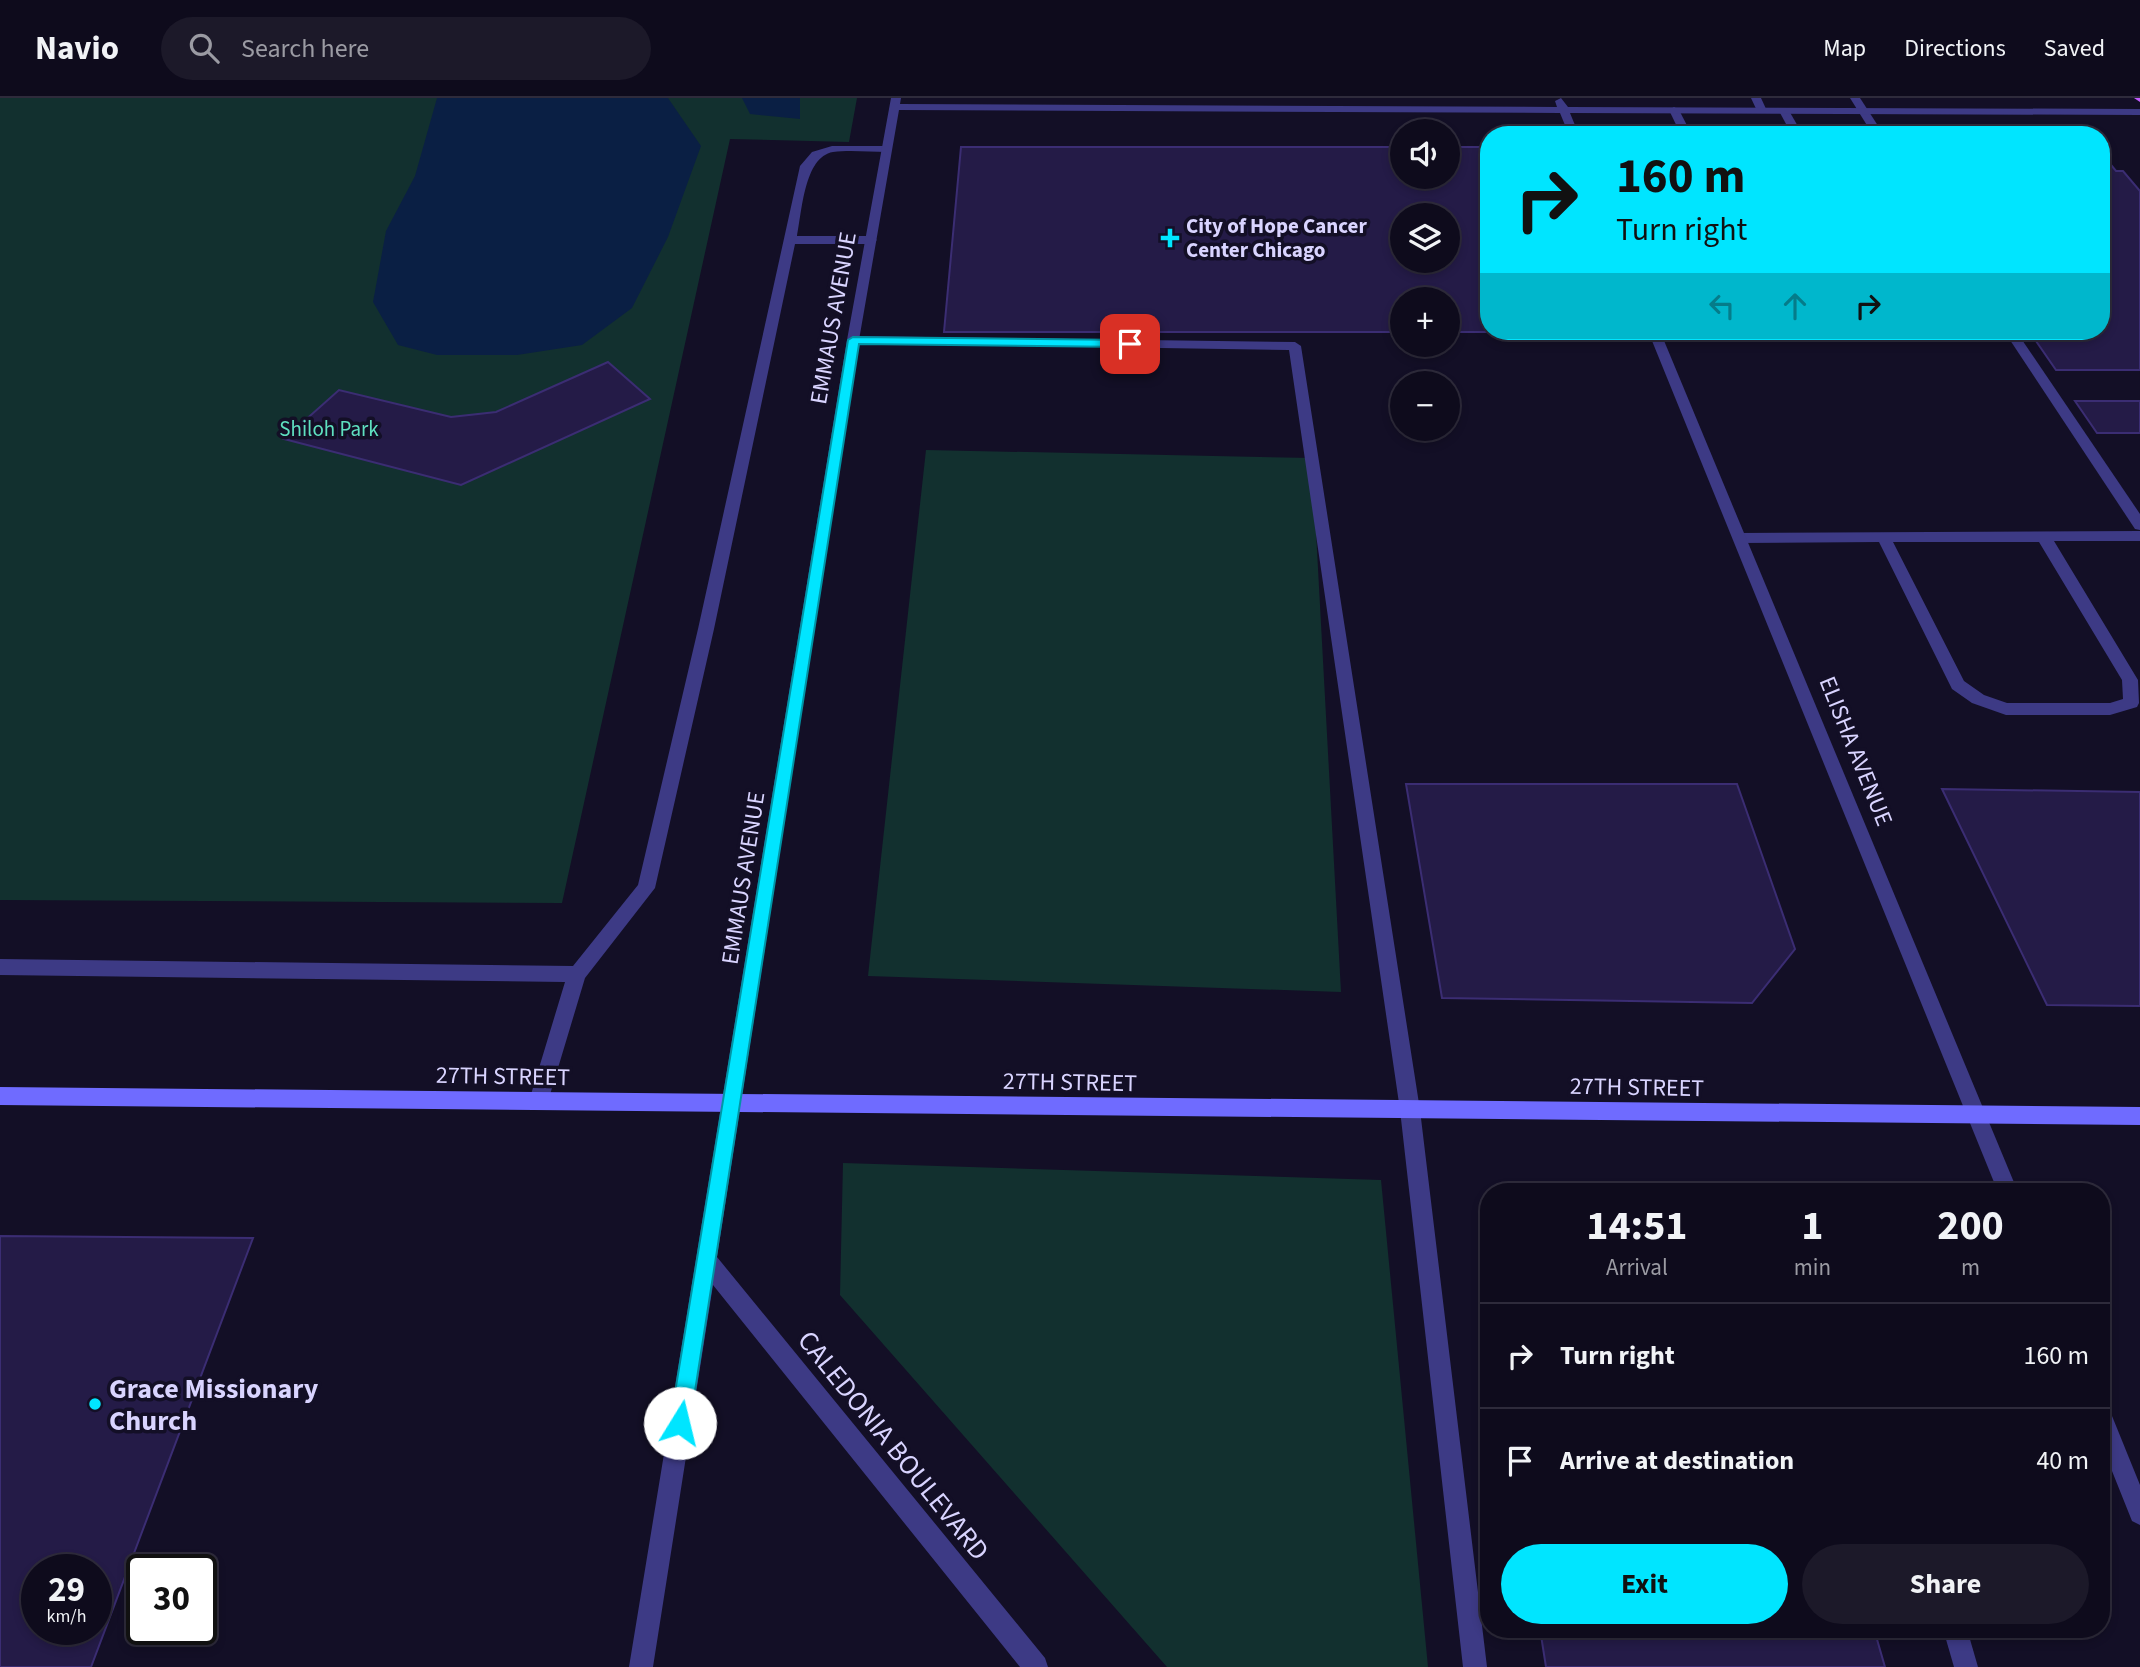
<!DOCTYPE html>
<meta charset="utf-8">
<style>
:root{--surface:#0e0b1c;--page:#1c1929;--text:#f1f3f6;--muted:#9b9ba3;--line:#2e2b3b;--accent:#00e5ff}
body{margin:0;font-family:"Source Sans 3",sans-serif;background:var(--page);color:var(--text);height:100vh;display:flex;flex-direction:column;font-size:26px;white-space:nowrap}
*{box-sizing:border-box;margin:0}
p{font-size:23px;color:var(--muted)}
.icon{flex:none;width:38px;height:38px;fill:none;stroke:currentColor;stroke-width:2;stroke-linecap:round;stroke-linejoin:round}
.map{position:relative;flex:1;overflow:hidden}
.details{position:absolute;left:1480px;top:1085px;width:630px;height:455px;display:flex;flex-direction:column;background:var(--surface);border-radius:28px;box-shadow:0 4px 10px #0003,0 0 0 2px var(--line)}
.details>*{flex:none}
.guide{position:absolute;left:1480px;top:28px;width:630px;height:214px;border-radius:28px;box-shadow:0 4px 10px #0003,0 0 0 2px var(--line);background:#00e5ff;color:#111;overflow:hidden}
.tools{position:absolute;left:1390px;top:21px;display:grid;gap:14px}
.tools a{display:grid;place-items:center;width:70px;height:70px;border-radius:50%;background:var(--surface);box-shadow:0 4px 10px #0003,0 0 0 2px var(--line);font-size:35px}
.speed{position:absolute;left:21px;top:1456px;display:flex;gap:14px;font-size:35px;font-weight:700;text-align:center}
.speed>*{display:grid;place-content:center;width:91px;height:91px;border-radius:50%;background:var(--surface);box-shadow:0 4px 10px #0003,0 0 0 2px var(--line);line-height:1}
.speed small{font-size:18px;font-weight:400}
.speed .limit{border:4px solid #111;border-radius:10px;background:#fff;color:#111}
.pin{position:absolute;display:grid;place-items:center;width:60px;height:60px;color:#fff;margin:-30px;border-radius:14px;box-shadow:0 4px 10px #0006}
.me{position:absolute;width:77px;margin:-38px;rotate:9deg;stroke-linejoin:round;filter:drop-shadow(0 0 5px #0008)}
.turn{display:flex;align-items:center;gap:24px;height:147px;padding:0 21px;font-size:32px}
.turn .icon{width:91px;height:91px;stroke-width:2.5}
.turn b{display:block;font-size:49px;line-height:60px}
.lanes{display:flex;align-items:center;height:66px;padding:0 21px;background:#0003;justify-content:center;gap:35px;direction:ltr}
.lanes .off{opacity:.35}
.eta{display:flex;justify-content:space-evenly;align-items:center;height:119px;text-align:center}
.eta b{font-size:42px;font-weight:700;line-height:49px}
.button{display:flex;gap:14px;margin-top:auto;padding:14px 21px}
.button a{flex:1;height:80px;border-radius:42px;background:var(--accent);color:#111;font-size:28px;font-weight:700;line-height:80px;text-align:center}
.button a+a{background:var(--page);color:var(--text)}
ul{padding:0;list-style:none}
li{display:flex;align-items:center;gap:21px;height:105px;padding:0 21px;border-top:2px solid var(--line)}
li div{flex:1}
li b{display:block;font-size:26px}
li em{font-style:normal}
header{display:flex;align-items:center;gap:42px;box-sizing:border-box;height:98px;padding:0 35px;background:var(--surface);border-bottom:2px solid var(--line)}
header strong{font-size:33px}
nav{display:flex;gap:38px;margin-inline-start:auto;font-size:24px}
.search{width:490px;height:63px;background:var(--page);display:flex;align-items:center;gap:18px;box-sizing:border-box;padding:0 24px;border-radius:38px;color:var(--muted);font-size:26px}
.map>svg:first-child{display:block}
</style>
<header>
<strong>Navio</strong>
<div class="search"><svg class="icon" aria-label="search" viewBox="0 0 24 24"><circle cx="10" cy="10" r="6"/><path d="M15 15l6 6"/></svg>Search here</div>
<nav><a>Map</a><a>Directions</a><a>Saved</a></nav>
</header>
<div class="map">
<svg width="2140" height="1569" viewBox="0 0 2140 1569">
<rect width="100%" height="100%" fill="#130f26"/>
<g fill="#12302f">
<path d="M 0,0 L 857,0 L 849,44 L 730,41 L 562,805 L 0,802 Z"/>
<path d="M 926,352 L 1312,360 L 1341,894 L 868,878 Z"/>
<path d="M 843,1065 L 1381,1082 L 1428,1569 L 1167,1569 L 840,1197 Z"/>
</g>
<g fill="#0a1f44">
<path d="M 437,0 L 668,0 L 701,48 L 668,139 L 632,210 L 582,247 L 517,257 L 437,257 L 398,247 L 373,204 L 386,133 L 415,78 Z"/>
<path d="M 742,0 L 800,0 L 800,21 L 750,16 Z"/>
</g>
<g fill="#241b47" stroke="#3b2d73" stroke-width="2" fill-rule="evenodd">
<path d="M 1878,27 L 2078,27 L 2086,37 L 1884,37 Z"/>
<path d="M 961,49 L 1402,49 L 1402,79 L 1447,79 L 1447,49 L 1489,49 L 1489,233 L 1591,233 L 1594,241 L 1503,241 L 1501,234 L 1447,234 L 1447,201 L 1402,201 L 1402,234 L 944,234 ZM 1402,117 L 1447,117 L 1447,163 L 1402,163 Z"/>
<path d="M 2102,56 L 2116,73 L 2123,73 L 2140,93 L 2140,272 L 2056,272 L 2029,233 L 2102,233 Z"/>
<path d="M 608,264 L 650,301 L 461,387 L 284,341 L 339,292 L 451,319 L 496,314 Z"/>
<path d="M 2075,303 L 2140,303 L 2140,335 L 2097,335 Z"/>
<path d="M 1406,686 L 1737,686 L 1795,851 L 1752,905 L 1442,900 Z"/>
<path d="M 1942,691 L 2140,694 L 2140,908 L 2047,907 Z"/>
<path d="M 0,1138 L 253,1140 L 91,1569 L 0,1569 ZM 37,1472 L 96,1472 L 96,1531 L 37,1531 Z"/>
<path d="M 1540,1531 L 1874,1531 L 1885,1569 L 1546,1569 Z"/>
</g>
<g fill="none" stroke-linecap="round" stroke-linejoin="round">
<g fill="#3d3a85" fill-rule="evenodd">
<path d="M 1751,0 L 1761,0 L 1767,13 L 1766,15 L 1758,15 Z"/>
<path d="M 1850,0 L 1860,0 L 1884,37 L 1873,37 Z"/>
<path d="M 1674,9 L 1679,12 L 1692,37 L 1681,37 L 1669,12 Z"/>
<path d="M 1784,10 L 1788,11 L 1803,37 L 1792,37 L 1779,13 Z"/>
<path d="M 832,48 L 887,48 L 892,51 L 887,54 C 870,54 850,52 833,54 C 804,59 802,114 797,138 L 871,138 L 877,142 L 871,146 L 795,146 L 714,531 L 655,790 L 585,880 L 546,1010 L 539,1012 L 532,1010 L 529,1003 L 565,884 L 0,877 L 0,861 L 573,868 L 638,787 L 698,531 L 800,68 L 812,54 Z"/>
<path d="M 1784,233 L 1801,233 L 1810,236 L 1900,236 L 1903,233 L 1916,233 L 1903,244 L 1808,244 Z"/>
<path d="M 2004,233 L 2016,233 L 2140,416 L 2140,432 L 2135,431 Z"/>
<path d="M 853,238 L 1295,244 L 1301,248 L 1420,1012 L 1487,1569 L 1463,1569 L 1400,1012 L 1289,252 L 849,245 L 849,239 Z"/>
<path d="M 2140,433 L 2140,443 L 2054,443 L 2138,582 L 2139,605 L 2137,609 L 2110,617 L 2006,617 L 1972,605 L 1952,591 L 1879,444 L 1740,445 L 1733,440 L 1740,435 ZM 1893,444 L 2039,444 L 2122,582 L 2123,601 L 2110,605 L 2007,605 L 1984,597 L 1964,583 Z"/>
<path d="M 1943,1531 L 1967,1531 L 1978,1569 L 1954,1569 Z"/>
</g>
<g fill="#3d3a85" fill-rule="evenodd">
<path d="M 891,0 L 901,0 L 900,6 L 1557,9 L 1555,3 L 1561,0 L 1568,9 L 2140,11 L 2140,17 L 1570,15 L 1579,37 L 1569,37 L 1560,15 L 899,12 L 859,242 L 717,1159 L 1045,1560 L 1048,1569 L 1020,1569 L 713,1187 L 653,1569 L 629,1569 L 847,242 Z"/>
<path d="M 1648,233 L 1660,233 L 2018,1094 L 1998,1094 Z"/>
<path d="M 2102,1310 L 2110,1313 L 2140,1387 L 2140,1427 L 2132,1423 L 2102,1348 Z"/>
</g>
<path fill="#6f6bff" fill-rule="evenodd" d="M 0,989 L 2140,1009 L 2140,1027 L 0,1007 Z"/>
<path fill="#c25bff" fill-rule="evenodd" d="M 2134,0 L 2140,0 L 2140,4 Z"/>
</g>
<path fill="#00e5ff" stroke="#0095a6" stroke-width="2" d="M 853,239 L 1130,242 L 1135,246 L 1130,249 L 859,246 L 690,1325 L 687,1332 L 680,1335 L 673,1332 L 670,1325 L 848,242 Z"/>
<g fill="#00e5ff" stroke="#130f26" stroke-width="2.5">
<path d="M1166.5 129.5h7v7h7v7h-7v7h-7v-7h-7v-7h7z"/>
<circle cx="95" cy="1306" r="7"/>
</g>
<g text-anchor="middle" stroke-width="7" stroke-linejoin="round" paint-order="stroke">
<g font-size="21" font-weight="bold" fill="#d9d4ff" stroke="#130f26" text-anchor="start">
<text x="1186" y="135">City of Hope Cancer<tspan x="1186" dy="24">Center Chicago</tspan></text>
</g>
<g font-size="21" fill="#5fe0c0" stroke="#130f26">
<text x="329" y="338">Shiloh Park</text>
</g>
<g font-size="24" fill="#d9d4ff" stroke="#130f26">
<text transform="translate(833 220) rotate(-80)" y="8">EMMAUS AVENUE</text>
<text transform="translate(1856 653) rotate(68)" y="8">ELISHA AVENUE</text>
<text transform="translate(743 780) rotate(-81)" y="8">EMMAUS AVENUE</text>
<text transform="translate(503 978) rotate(1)" y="8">27TH STREET</text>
<text transform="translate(1070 984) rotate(1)" y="8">27TH STREET</text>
<text transform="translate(1637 989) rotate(1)" y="8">27TH STREET</text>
</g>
<g font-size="28" font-weight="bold" fill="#d9d4ff" stroke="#130f26" text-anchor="start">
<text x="109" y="1300">Grace Missionary<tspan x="109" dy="32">Church</tspan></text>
</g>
<g font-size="28" fill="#d9d4ff" stroke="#130f26">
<text transform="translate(894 1347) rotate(51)" y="10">CALEDONIA BOULEVARD</text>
</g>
</g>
</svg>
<div class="tools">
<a><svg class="icon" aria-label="sound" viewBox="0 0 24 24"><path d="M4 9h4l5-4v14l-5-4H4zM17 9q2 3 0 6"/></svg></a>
<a><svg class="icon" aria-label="layers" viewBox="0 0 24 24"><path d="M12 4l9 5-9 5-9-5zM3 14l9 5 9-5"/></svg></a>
<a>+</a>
<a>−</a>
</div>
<div class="speed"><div>29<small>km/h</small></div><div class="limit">30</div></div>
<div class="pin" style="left:1130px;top:246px;background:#d93025"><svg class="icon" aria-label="arrive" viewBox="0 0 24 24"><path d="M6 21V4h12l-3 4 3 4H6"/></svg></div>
<svg class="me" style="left:680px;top:1325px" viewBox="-20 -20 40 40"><circle r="19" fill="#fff"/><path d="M0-13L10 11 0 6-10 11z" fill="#00e5ff"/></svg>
<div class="guide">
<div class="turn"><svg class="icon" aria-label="right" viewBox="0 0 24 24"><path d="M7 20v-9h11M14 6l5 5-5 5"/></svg><div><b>160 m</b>Turn right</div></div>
<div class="lanes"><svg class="icon off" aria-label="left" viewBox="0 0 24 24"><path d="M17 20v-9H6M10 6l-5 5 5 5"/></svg><svg class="icon off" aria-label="ahead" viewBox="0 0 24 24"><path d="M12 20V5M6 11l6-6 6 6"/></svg><svg class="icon" aria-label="right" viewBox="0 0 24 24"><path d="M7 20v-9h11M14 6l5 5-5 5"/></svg></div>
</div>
<section class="details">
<div class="eta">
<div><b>14:51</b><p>Arrival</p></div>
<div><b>1</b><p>min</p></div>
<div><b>200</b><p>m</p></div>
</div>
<ul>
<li><svg class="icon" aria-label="right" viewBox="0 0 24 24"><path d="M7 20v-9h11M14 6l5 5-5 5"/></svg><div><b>Turn right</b></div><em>160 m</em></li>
<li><svg class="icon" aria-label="arrive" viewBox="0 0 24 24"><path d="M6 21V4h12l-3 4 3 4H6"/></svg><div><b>Arrive at destination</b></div><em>40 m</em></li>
</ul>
<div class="button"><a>Exit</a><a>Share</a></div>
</section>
</div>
